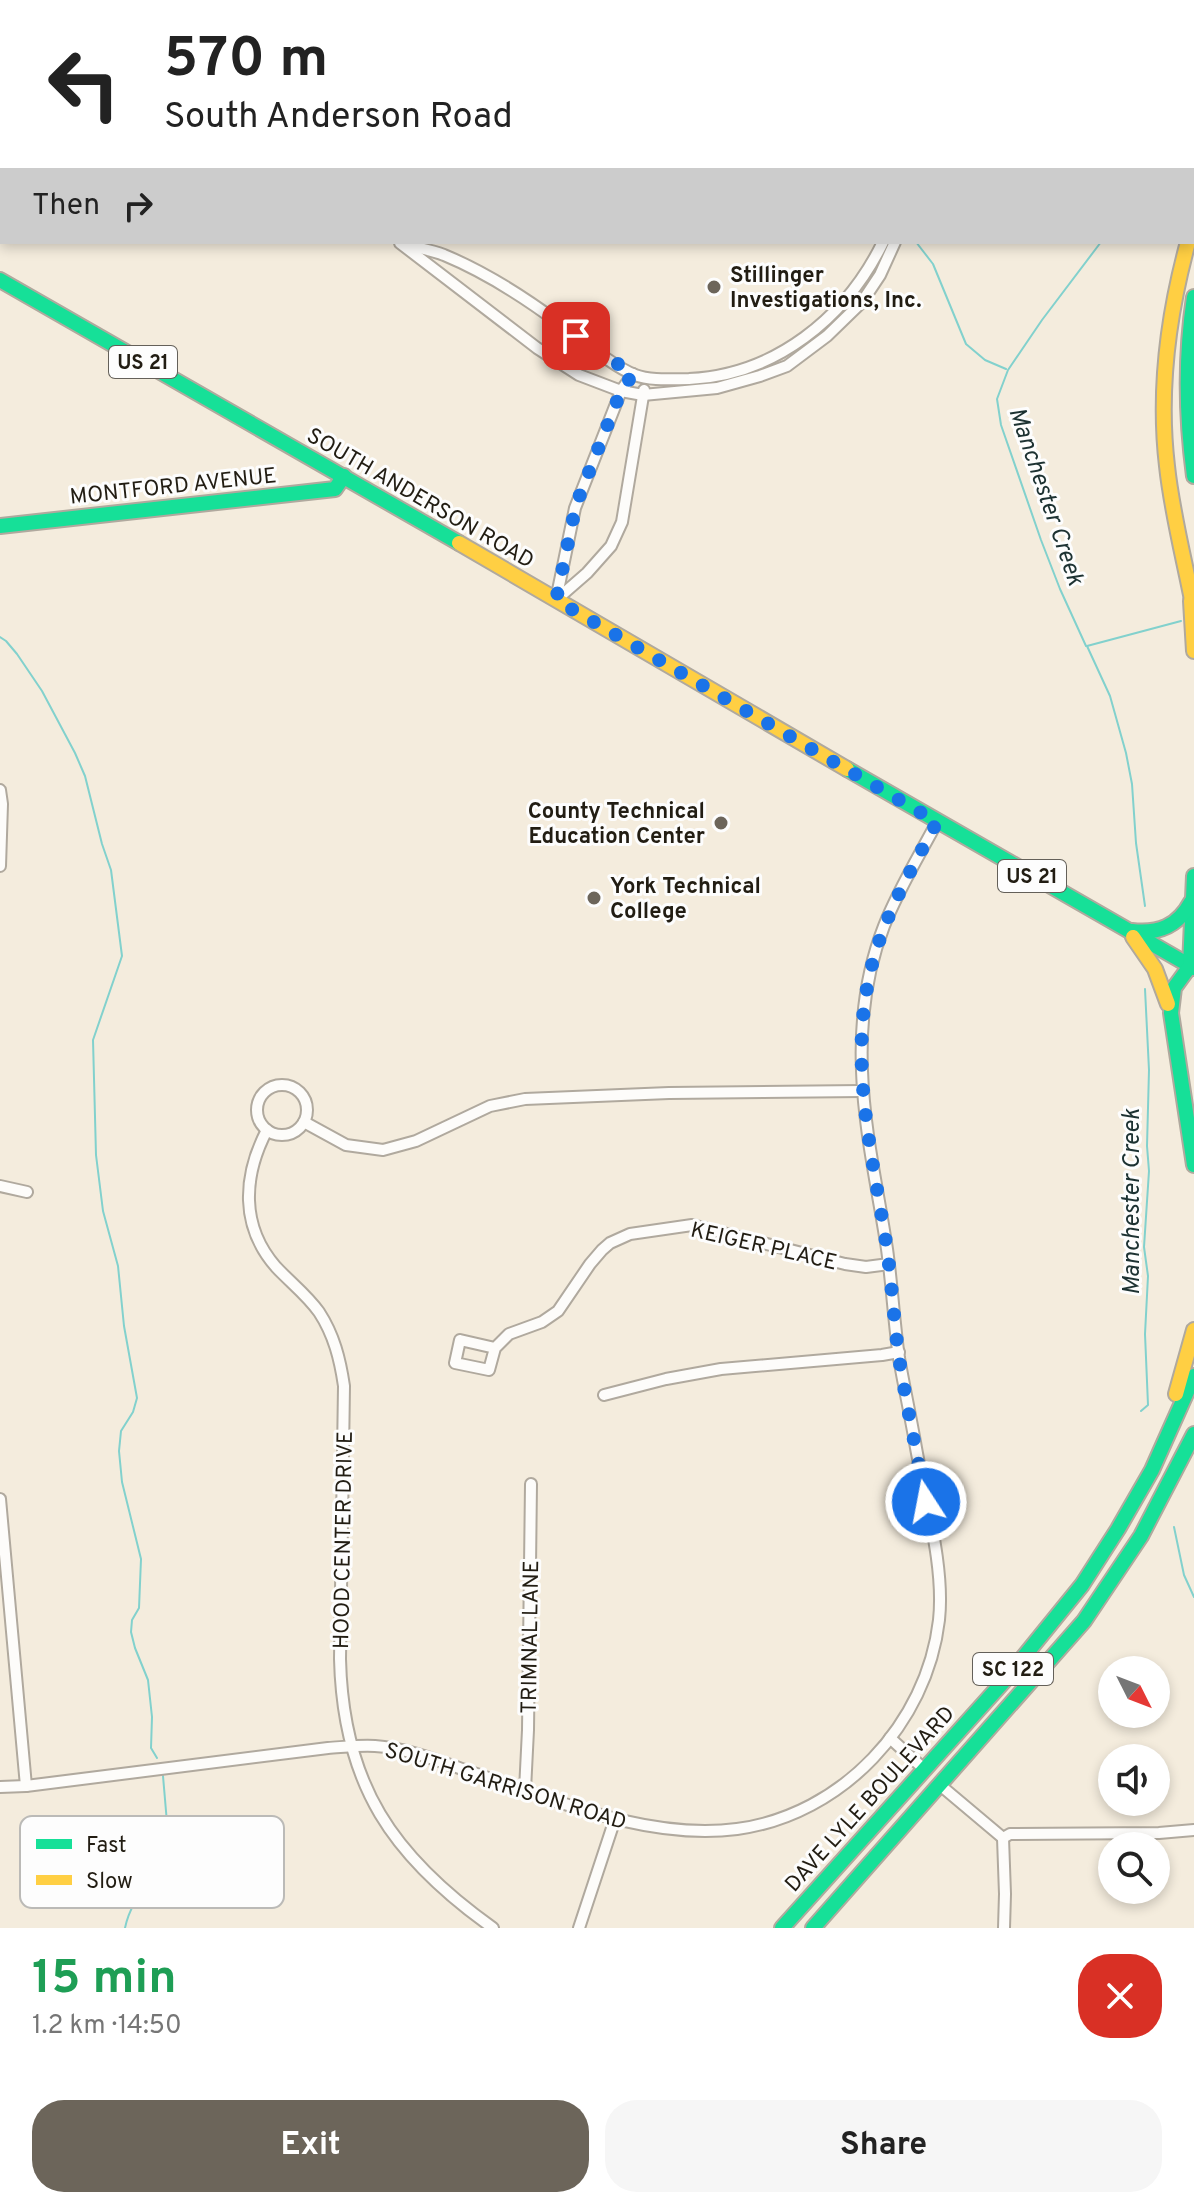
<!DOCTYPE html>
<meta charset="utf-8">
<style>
:root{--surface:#fff;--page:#f6f6f6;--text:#222;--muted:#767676;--accent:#6c655a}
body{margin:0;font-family:Overpass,sans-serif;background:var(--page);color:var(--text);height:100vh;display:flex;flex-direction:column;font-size:30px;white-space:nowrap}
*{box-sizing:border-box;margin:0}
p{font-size:26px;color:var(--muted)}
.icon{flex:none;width:44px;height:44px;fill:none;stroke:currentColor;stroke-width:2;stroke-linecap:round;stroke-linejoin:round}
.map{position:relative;height:1928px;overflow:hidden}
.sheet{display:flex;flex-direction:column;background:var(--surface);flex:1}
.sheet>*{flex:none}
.guide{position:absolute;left:0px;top:0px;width:1194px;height:244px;box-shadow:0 4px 12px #0003;background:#fff;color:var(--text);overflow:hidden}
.needle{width:52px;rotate:132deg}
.fabs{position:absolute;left:1098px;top:1656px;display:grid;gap:16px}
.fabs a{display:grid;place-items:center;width:72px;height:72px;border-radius:50%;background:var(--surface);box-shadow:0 4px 12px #0003;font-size:40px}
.pin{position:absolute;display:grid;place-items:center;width:68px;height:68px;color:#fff;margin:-34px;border-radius:16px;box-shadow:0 4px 12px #0006}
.me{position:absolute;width:88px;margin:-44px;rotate:349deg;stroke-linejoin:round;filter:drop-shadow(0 0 6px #0008)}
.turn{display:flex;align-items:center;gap:28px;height:168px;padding:0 32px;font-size:36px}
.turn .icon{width:104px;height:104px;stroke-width:2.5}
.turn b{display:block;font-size:56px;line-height:68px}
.then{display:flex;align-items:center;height:76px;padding:0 32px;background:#0003;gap:16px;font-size:30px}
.round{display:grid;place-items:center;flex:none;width:84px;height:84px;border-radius:32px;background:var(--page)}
.head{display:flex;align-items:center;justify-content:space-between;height:136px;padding:0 32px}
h1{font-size:48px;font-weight:700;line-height:60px;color:#1e9e55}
.button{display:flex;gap:16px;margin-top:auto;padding:16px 32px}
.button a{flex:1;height:92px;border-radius:32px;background:var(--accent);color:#fff;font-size:32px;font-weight:700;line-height:92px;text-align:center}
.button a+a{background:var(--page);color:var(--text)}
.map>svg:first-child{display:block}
</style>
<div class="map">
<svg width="1194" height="1928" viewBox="0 0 1194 1928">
<rect width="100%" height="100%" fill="#f4ecdd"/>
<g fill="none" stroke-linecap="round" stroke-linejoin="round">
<g stroke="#82d1cd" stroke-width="2">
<path d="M 688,0 L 689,2"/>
<path d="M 916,242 L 933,264 L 966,344 L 985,360 L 1006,369"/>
<path d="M 0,637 L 6,641 L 17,654 L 42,691 L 75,753 L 85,776 L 102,844 L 111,870 L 122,956 L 93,1040 L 96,1155 L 103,1211 L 118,1266 L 124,1326 L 137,1398 L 133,1412 L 121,1431 L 119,1451 L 122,1482 L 141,1559 L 139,1608 L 132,1620 L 131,1632 L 135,1648 L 148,1680 L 152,1717 L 151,1748 L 157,1758"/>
<path d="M 1086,646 L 1060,589 L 1041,540 L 1001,425 L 997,399 L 1008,370 L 1042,320 L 1101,242"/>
<path d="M 1145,906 L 1136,843 L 1132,784 L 1126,753 L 1110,696 L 1087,646 L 1181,621"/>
<path d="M 1141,1411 L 1148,1405 L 1145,1334 L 1148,1276 L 1144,1247 L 1149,1171 L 1147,1146 L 1149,1070 L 1145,989"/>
<path d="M 1174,1527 L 1184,1575 L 1194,1597"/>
<path d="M 125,1928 C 132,1892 162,1876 169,1846 L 163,1776"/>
</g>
<defs>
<g id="street">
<path d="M 831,0 L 833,2"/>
<path d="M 867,0 L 868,2"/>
<path d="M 180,2 L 180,0"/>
<path d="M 1169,2 L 1171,0"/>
<path d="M 1192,99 L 1194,100"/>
<path d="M 1192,113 L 1194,114"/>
<path d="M 400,243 L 537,348 L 579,375 L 621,391 L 643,395 L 717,388 L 760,376 L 787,366 L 827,336 L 862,302 L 880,275 L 895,242"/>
<path d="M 403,244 C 417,248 431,250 444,255 C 485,272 524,297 559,323 C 580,338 612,366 635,375 C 651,381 672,379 689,379 C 775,375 846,318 883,242"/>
<path d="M 556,600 L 587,573 L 611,546 L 622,522 L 644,390"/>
<path d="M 556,600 L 575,508 L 621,391 L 633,374"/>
<path d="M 0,790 L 2,804 L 0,866"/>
<circle cx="282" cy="1110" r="25"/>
<path d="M 304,1122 L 346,1145 L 383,1150 L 416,1141 L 490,1106 L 525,1099 L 669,1093 L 863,1091"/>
<path d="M 267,1130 C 243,1176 240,1226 276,1267 C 290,1282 307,1295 319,1312 C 334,1335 340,1359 344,1386 L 340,1659 C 343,1785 393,1857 493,1928"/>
<path d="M 0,1186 L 27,1192"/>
<path d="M 495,1348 L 489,1370 L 455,1363 L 460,1340 L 495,1348 L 509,1334 L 542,1322 L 558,1311 L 590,1264 L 602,1250 L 610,1243 L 630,1234 L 692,1225 L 845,1264 L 866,1267 L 889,1264"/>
<path d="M 604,1395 L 666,1379 L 721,1369 L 882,1355 L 899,1352"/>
<path d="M 0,1499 L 26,1786"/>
<path d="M 890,1738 L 924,1769"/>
<path d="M 940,1785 L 1003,1838"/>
<path d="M 0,1787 L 26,1786 L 328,1748 C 344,1747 360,1745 375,1746 C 406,1748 436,1760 465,1770 C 551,1798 646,1841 737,1829 C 842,1815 927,1724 939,1620 C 945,1565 924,1497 915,1442 C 910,1414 904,1386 899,1358 C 894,1322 892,1285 887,1249 C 878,1190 864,1131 862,1071 C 860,1022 866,972 884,926 C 898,890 919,856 937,822"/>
<path d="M 525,1790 L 528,1730 L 531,1484"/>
<path d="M 1003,1838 L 1010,1834 L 1159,1833 L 1194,1830"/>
<path d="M 1003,1838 L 1005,1894 L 1004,1928"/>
<path d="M 579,1928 L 615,1819"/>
</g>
<g id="fast">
<path d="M 1192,229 L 1194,224"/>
<path d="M 0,280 L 459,543"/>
<path d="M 1194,297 C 1185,357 1186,416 1194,476"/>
<path d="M 0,526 L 335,489 L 344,476"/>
<path d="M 847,769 L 1194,968"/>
<path d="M 1194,876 L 1190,966 L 1174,988 L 1171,1013 L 1194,1165"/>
<path d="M 1132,931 C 1159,934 1178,926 1191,902"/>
<path d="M 782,1928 L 1004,1681 L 1082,1585 L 1118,1529 L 1152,1470 L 1194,1376"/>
<path d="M 813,1928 L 1084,1621 L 1141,1536 L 1194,1434"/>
</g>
<g id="slow">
<path d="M 1188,242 C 1168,315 1158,390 1167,466 C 1172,514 1185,562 1194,610"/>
<path d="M 459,543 L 847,769"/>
<path d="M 1191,601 L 1194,651"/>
<path d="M 1133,937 L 1155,969 L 1168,1004"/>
<path d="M 1176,1394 L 1194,1330"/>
</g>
</defs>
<use href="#street" stroke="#b0a99e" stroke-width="14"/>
<use href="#fast" stroke="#b0a99e" stroke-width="18"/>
<use href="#slow" stroke="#b0a99e" stroke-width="18"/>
<use href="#street" stroke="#fdfcfa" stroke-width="10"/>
<use href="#fast" stroke="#16e098" stroke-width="14"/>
<use href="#slow" stroke="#ffcf43" stroke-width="14"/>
</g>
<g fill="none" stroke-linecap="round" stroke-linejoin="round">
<path stroke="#1a73e8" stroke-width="14" stroke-dasharray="0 25.2" d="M 576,336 L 633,374 L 621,391 L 576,505 L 556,600 L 937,822 C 909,874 879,924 868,983 C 850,1072 874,1162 887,1249 C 892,1286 894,1322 899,1358 C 907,1407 917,1455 926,1502"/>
</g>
<g fill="#6c655a" stroke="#fdfdfd" stroke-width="3">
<circle cx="714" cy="287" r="8"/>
<circle cx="721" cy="823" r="8"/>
<circle cx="594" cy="898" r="8"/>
</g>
<g text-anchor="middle" stroke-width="6" stroke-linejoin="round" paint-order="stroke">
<g fill="#fdfdfd" stroke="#646059" stroke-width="2">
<rect x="109" y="346" width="68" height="32" rx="6"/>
<rect x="998" y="860" width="68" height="32" rx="6"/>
<rect x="973" y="1653" width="80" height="32" rx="6"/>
</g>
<g font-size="20" font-weight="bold" fill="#221d13">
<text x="143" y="369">US 21</text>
<text x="1032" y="883">US 21</text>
<text x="1013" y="1676">SC 122</text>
</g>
<g font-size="22" font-weight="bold" fill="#221d13" stroke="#fdfdfd" text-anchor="start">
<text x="730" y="282">Stillinger<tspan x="730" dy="25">Investigations, Inc.</tspan></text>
<text x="705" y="818" text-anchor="end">County Technical<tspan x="705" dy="25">Education Center</tspan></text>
<text x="610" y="893">York Technical<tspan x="610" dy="25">College</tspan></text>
</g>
<g font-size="22" fill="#221d13" stroke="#fdfdfd">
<text transform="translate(173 485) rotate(-6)" y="8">MONTFORD AVENUE</text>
<text transform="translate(421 497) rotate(30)" y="8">SOUTH ANDERSON ROAD</text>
<text transform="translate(764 1245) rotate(13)" y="8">KEIGER PLACE</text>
<text transform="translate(342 1540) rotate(-89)" y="8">HOOD CENTER DRIVE</text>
<text transform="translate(529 1637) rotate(-89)" y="8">TRIMNAL LANE</text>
<text transform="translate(506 1785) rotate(17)" y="8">SOUTH GARRISON ROAD</text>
<text transform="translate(869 1798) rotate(-48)" y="8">DAVE LYLE BOULEVARD</text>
</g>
<g font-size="24" font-style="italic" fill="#1d3232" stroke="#fdfdfd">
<text transform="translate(1047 496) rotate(71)" y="8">Manchester Creek</text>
<text transform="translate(1131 1202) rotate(-90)" y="8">Manchester Creek</text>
</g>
</g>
<rect x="20" y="1816" width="264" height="92" rx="12" fill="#fdfdfd" stroke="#bbbab7" stroke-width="2"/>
<rect x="36" y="1839" width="36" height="10" fill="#16e098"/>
<rect x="36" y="1875" width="36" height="10" fill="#ffcf43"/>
<g font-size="22" fill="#221d13">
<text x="86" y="1852">Fast</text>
<text x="86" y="1888">Slow</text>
</g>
</svg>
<div class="fabs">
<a><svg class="needle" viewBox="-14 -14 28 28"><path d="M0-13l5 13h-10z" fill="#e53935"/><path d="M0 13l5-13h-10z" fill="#767676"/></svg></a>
<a><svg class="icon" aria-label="sound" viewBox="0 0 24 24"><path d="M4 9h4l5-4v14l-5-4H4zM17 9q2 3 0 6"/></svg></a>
<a><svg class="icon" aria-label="search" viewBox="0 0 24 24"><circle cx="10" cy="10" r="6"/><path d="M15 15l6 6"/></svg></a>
</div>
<div class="pin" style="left:576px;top:336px;background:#d93025"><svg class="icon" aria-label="arrive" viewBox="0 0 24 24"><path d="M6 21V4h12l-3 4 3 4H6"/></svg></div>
<svg class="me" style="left:926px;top:1502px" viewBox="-20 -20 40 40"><circle r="17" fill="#1a73e8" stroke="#fff" stroke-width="3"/><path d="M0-11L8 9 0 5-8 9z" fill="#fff"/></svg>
<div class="guide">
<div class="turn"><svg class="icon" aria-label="left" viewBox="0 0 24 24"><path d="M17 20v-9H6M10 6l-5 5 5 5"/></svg><div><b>570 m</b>South Anderson Road</div></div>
<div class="then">Then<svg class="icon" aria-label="right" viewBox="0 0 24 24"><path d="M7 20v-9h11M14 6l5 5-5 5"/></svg></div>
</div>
</div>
<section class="sheet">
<div class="head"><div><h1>15 min</h1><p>1.2 km · 14:50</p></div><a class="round" style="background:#d93025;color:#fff"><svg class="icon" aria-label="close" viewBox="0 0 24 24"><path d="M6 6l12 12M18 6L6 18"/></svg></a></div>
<div class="button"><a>Exit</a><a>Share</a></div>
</section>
